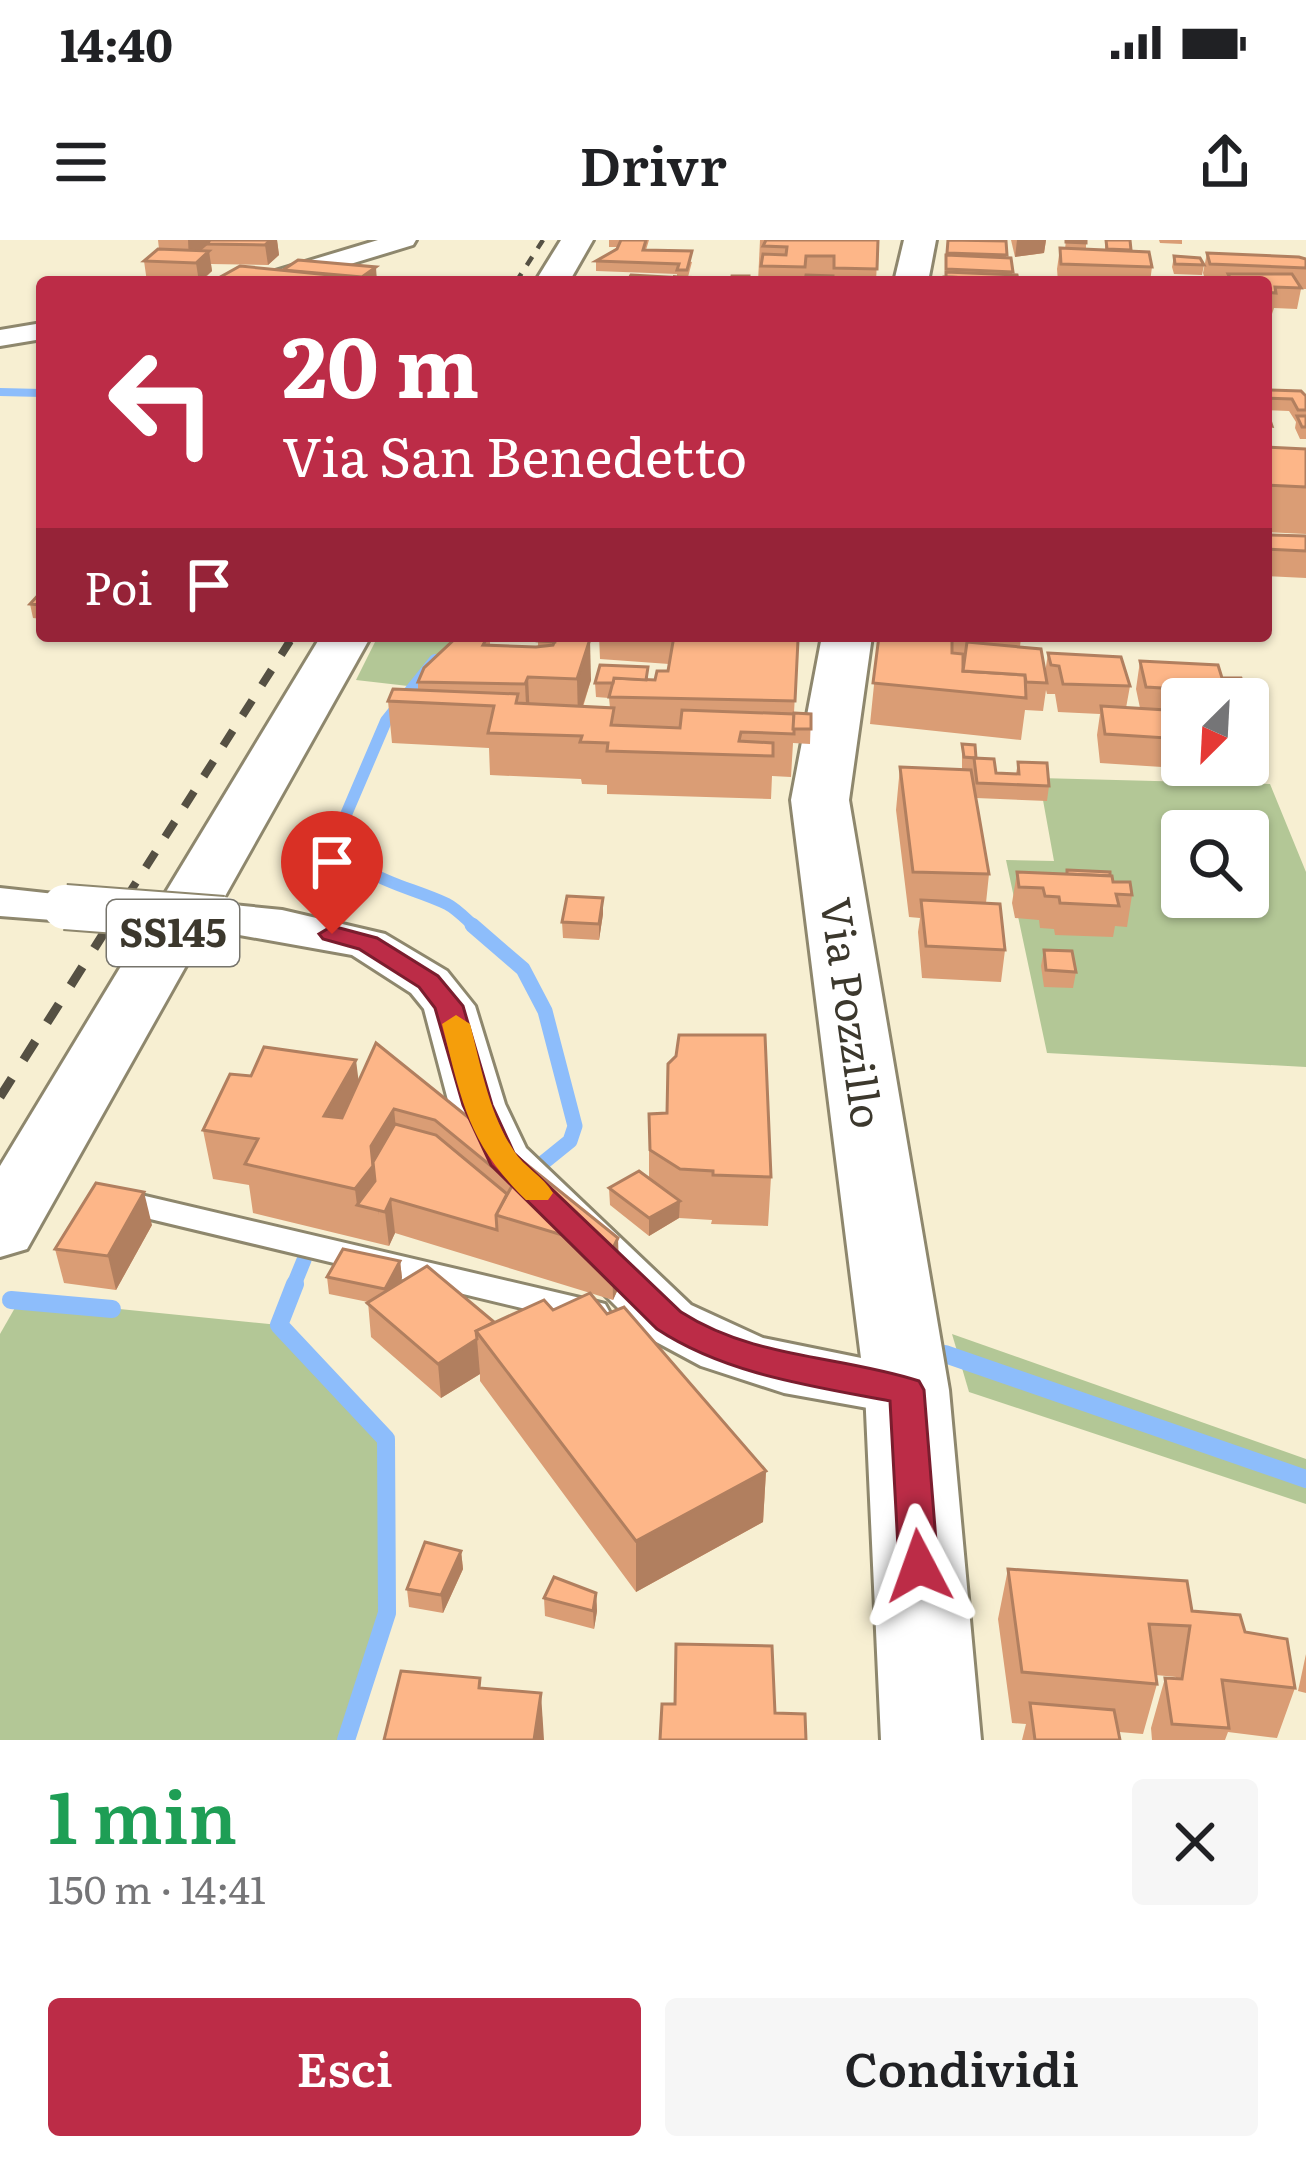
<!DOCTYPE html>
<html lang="it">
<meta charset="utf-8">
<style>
:root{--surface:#fff;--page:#f6f6f6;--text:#202124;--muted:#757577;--accent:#bc2c47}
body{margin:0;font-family:Literata,serif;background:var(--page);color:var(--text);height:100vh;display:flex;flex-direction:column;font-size:45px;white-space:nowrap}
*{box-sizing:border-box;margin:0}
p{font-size:39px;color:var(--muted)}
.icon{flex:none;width:66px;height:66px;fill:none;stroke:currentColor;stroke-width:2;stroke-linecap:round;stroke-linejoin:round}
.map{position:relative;height:1500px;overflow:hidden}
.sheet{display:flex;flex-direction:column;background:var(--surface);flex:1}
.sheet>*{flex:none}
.guide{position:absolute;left:36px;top:36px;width:1236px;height:366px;border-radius:12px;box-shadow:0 3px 9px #0004;background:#bc2c47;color:#fff;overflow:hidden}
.needle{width:78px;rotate:204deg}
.controls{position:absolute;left:1161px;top:438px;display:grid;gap:24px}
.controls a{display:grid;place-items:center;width:108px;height:108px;border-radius:12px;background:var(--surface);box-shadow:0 3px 9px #0004;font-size:60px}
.pin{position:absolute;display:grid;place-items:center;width:102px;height:102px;color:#fff;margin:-123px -51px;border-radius:50% 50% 50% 0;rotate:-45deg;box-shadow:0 0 12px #0007}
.pin .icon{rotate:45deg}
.me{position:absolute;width:132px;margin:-66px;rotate:356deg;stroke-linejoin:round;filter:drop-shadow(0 0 9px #0008)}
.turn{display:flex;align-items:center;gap:42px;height:252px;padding:0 48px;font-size:54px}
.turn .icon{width:156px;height:156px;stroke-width:2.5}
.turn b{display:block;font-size:84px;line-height:102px}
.then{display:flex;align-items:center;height:114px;padding:0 48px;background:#0003;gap:24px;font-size:45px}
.round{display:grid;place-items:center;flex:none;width:126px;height:126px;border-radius:12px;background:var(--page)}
.headline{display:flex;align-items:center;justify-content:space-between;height:204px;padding:0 48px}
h1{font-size:72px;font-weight:600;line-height:90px;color:#1e9e55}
.action{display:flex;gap:24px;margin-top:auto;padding:24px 48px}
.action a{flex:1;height:138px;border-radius:12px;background:var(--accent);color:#fff;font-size:48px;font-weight:600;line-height:138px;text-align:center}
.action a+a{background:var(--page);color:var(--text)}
.status{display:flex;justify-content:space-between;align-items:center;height:84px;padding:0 60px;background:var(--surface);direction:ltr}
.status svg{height:33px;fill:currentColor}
header{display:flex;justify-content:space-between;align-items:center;height:156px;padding:0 48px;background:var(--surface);font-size:54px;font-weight:600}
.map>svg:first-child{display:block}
</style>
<div class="status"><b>14:40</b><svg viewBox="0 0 49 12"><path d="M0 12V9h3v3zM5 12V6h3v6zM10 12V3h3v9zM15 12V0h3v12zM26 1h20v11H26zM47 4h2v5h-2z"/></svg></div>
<header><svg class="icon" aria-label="menu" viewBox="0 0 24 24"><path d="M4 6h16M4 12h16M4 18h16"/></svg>Drivr<svg class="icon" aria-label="share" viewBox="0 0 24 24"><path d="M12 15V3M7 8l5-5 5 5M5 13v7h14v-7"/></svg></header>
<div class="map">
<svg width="1306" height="1500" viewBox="0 0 1306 1500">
<rect width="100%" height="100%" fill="#f7efd2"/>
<g fill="#b3c796" fill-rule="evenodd">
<path d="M 378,396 L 468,396 L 444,411 L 408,446 L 356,440 Z"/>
<path d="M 1039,538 L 1270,544 L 1306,632 L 1306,827 L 1047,813 L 1006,620 L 1054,621 ZM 1182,591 L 1248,591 L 1248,657 L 1182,657 Z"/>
<path d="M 20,1059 L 279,1085 L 386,1199 L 387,1373 L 346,1500 L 0,1500 L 0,1094 Z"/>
<path d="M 952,1094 L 1306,1219 L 1306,1264 L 969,1152 Z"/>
</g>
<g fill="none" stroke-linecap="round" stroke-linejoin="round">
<path stroke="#8dbdfb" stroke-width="8" d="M 0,152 L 42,153"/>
<path stroke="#8dbdfb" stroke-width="12" d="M 435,420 L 386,481 L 336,598 C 362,642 405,644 447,664 C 457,669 467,680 476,688"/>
<g stroke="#8dbdfb" stroke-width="15">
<path d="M 472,685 L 523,729 L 545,771 L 575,886 L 570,901 L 544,922"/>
<path d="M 293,1047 L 304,1020"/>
</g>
<g stroke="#8dbdfb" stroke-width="18">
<path d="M 295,1044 L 279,1085 L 386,1199 L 387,1373 L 346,1500"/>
<path d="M 11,1060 L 112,1069"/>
<path d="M 945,1114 L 1306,1239"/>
</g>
<defs>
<path id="lane" d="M 111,948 L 593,1061 L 605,1064 L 610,1073 L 605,1082 L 593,1085 L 100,967 L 96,959 L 100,951 Z"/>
<g id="street">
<path d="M 378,0 L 416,0 L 413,5 L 291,42 L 251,42 L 255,37 Z"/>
<path d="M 42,83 L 42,99 L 0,106 L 0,90 Z"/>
<path d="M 0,648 L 82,657 L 89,667 L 82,677 L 65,681 L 0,676 Z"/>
<path d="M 223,664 L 282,670 L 385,694 L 447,731 L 475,766 L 505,864 L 526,908 L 691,1065 L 763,1098 L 930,1132 L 940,1150 L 930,1168 L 907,1175 L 784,1153 L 701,1126 L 647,1097 L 482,932 L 449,864 L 424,769 L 411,753 L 352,715 L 206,689 L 199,679 L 206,669 Z"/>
</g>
<g id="secondary">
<path d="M 904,0 L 936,0 L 928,42 L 894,42 Z"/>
<path d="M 822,396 L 872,396 L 849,560 L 949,1150 L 981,1500 L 881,1500 L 865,1150 L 791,560 Z"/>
</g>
<g id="highway">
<path d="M 561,0 L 593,0 L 569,42 L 535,42 Z"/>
<path d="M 321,396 L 371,396 L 27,1009 L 0,1017 L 0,926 Z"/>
</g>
</defs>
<use href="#lane" stroke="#8e876d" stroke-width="6"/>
<use href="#street" stroke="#8e876d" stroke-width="6"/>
<use href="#secondary" stroke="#8e876d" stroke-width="6"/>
<use href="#highway" stroke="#8e876d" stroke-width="6"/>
<use href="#lane" fill="#fff" fill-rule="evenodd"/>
<use href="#street" fill="#fff" fill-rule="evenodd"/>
<use href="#secondary" fill="#fff" fill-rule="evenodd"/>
<use href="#highway" fill="#fff" fill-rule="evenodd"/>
<path stroke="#555043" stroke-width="4.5" stroke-dasharray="10 10" stroke-linecap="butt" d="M 516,42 L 543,0"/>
<path stroke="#555043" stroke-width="6" stroke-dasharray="14 14" stroke-linecap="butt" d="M 288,404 L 293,396"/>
<path stroke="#555043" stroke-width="8" stroke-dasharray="18 18" stroke-linecap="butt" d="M 107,688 L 290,401"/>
<path stroke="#555043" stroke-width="9" stroke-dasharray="22 22" stroke-linecap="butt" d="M 0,857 L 109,685"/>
<defs>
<path id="street-bridge" d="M 65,667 L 223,679"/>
</defs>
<use href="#street-bridge" stroke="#8e876d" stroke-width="48" stroke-linecap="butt"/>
<use href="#street-bridge" stroke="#fff" stroke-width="44"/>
</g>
<g fill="#da9d75">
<path d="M 158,0 L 277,0 L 279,15 L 268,25 L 211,24 L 212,31 L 201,42 L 147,42 L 144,21 L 159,9 Z"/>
<path d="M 609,0 L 649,0 L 646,10 L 692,22 L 688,37 L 711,40 L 677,37 L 677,34 L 596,31 L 596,21 L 618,7 L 609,7 Z"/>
<path d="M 760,0 L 878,0 L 876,42 L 758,42 Z"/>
<path d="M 948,0 L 1006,1 L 1006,18 L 1011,18 L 1012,34 L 945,37 Z"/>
<path d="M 1011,0 L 1046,0 L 1044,13 L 1015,17 Z"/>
<path d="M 1066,0 L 1086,0 L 1086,9 L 1105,10 L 1105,0 L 1130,0 L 1131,11 L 1152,27 L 1150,42 L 1058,42 L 1057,29 L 1060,8 L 1065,9 Z"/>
<path d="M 1159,0 L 1182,0 L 1182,4 L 1160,3 Z"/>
<path d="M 1207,13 L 1306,19 L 1306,49 L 1301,49 L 1297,69 L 1274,68 L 1272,74 L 1266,74 L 1266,42 L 1206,42 L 1203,33 Z"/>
<path d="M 1174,16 L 1204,25 L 1202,35 L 1174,34 L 1172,27 Z"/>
<path d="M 1266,150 L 1306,156 L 1306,199 L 1300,199 L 1295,188 L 1296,182 L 1289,171 L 1266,170 Z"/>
<path d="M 1266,174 L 1272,186 L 1270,198 L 1266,198 Z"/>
<path d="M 1266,207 L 1306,209 L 1306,294 L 1266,292 Z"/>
<path d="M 1266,295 L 1306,296 L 1306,338 L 1266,336 Z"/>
<path d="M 42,352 L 42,379 L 33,378 L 30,364 Z"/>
<path d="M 458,396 L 490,396 L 490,405 L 538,407 L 538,401 L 556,398 L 591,440 L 583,467 L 610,468 L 609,458 L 596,457 L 595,443 L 648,427 L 648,440 L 655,440 L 668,431 L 669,424 L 600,419 L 599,396 L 798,396 L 794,473 L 811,474 L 810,504 L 793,503 L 791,537 L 772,536 L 771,559 L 607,554 L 607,545 L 582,544 L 581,539 L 490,535 L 489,508 L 392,503 L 388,461 L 418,450 L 418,442 Z"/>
<path d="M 879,396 L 1021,396 L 1020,407 L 1045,433 L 1048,413 L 1130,446 L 1126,468 L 1140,468 L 1136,449 L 1140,421 L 1222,438 L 1247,453 L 1246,459 L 1182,459 L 1182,525 L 1225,525 L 1224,531 L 1100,523 L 1097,495 L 1100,474 L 1058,472 L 1055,454 L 1047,454 L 1046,450 L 1043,471 L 1025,470 L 1021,500 L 870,484 Z"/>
<path d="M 962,504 L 976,518 L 996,533 L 1016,534 L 1018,522 L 1049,546 L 1047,561 L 976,558 L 989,634 L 986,663 L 1005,710 L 1001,742 L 922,738 L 918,692 L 920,678 L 909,677 L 896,570 L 900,527 L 962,529 Z"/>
<path d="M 1017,632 L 1113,642 L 1132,655 L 1127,687 L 1115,686 L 1113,697 L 1055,695 L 1054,689 L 1040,688 L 1039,680 L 1015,678 L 1012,663 Z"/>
<path d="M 603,658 L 603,674 L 599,700 L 563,698 L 562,682 Z"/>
<path d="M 1044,710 L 1076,732 L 1073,748 L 1044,747 L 1041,726 Z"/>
<path d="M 376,803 L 618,998 L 619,1047 L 613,1060 L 395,993 L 389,1006 L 253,973 L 249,945 L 213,939 L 203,890 L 359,842 Z"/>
<path d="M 649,874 L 771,937 L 768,986 L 711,984 L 712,980 L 679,978 L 649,996 L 610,965 L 609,948 L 649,938 Z"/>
<path d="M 152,985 L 116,1050 L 64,1043 L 55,1009 Z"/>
<path d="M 400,1021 L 402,1038 L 399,1043 L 494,1082 L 553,1070 L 607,1074 L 766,1231 L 763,1282 L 636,1352 L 480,1141 L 480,1134 L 441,1158 L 371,1097 L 368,1062 L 329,1054 L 327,1037 Z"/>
<path d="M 461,1311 L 463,1329 L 443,1373 L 409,1367 L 407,1349 Z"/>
<path d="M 1008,1329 L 1192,1371 L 1245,1392 L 1295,1448 L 1277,1498 L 1228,1492 L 1225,1500 L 1152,1500 L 1151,1488 L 1165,1438 L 1176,1439 L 1176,1437 L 1156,1435 L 1157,1444 L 1143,1494 L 1119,1492 L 1120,1500 L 1022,1500 L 1026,1484 L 1012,1483 L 998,1379 Z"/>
<path d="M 596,1353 L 597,1371 L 594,1389 L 545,1376 L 544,1358 Z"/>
<path d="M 1306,1414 L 1306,1453 L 1298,1451 Z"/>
</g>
<g fill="#b17f5f">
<path d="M 188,0 L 213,0 L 189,21 Z"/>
<path d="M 271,0 L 277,0 L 279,15 L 268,25 L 265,5 Z"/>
<path d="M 1017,0 L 1046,0 L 1044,13 L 1015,17 Z"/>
<path d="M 209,11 L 212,31 L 199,42 L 196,23 Z"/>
<path d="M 376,27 L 377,42 L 363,42 L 362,37 Z"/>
<path d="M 590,399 L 591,440 L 578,480 L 577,439 Z"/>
<path d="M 528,437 L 530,478 L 527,486 L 525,444 Z"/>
<path d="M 603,658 L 603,674 L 599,700 L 599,684 Z"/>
<path d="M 356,820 L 362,868 L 331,924 L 324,876 Z"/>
<path d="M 394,869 L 399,918 L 377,955 L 379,975 L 378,970 L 357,965 L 355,949 L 371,906 Z"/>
<path d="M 144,952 L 152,985 L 116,1050 L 108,1016 Z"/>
<path d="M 391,959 L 395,993 L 389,1006 L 385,972 Z"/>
<path d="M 680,961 L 679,978 L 649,996 L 649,978 Z"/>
<path d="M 618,998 L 619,1047 L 613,1060 L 612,1010 Z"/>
<path d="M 400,1021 L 402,1038 L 387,1066 L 385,1049 Z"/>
<path d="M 477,1099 L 480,1134 L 441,1158 L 438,1124 Z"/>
<path d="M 766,1231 L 763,1282 L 636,1352 L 636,1301 Z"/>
<path d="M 461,1311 L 463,1329 L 443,1373 L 441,1355 Z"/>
<path d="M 596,1353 L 597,1371 L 594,1389 L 593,1371 Z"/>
<path d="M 541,1453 L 544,1500 L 534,1500 Z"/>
</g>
<g fill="#fdb688" stroke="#b17f5f" stroke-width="3">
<path d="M 210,0 L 271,0 L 265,5 L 207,4 Z"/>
<path d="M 621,0 L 646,0 L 643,10 L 692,11 L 687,30 L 677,30 L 679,24 L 596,21 L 617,9 Z"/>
<path d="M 766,0 L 878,0 L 877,29 L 834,28 L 834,16 L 806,16 L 805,27 L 761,26 L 763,14 L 786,15 L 787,7 L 763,6 Z"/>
<path d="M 948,0 L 1006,1 L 1007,15 L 947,13 Z"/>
<path d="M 1066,0 L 1086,0 L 1086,3 L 1066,2 Z"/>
<path d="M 1106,0 L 1130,0 L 1131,10 L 1107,9 Z"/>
<path d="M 1060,8 L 1149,12 L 1152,27 L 1061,24 Z"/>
<path d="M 158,9 L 209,11 L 196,23 L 144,21 Z"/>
<path d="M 1207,13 L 1299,17 L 1306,19 L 1306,28 L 1210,24 Z"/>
<path d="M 946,15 L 1011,18 L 1013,32 L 946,29 Z"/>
<path d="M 1174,16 L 1200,18 L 1204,25 L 1175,24 Z"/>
<path d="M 298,20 L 376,27 L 362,37 L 283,30 Z"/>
<path d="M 240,26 L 400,42 L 235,42 L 215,40 Z"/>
<path d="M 946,32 L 1017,35 L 1018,40 L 946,37 Z"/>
<path d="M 1228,34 L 1292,34 L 1301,48 L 1275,47 L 1276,53 L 1266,52 L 1266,42 L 1232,42 Z"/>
<path d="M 631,35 L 722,40 L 721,42 L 627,42 Z"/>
<path d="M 806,35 L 833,36 L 833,42 L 805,41 Z"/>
<path d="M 732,36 L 749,36 L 749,42 L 731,42 Z"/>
<path d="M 673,37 L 711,38 L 710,40 Z"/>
<path d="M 944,37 L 1036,40 L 1036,42 L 944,42 Z"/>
<path d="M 1266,150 L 1301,151 L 1306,156 L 1306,170 L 1298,170 L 1292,159 L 1266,158 Z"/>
<path d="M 1266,174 L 1268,174 L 1272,186 L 1266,185 Z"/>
<path d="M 1297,176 L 1306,176 L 1306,187 L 1302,187 Z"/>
<path d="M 1266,207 L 1306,209 L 1306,247 L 1266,245 Z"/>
<path d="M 1266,295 L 1306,296 L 1306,311 L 1266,309 Z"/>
<path d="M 41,352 L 42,365 L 30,364 Z"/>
<path d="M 458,396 L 488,396 L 483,405 L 536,407 L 553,405 L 556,398 L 590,399 L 577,439 L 528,437 L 525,444 L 418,442 L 424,428 Z"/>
<path d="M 541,396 L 550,396 L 556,398 L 555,402 L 538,401 Z"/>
<path d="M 674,396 L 743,396 L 798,400 L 795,461 L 609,457 L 614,438 L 655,440 L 657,431 L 668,431 Z"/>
<path d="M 743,396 L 795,396 L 794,399 Z"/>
<path d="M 879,396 L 952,396 L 952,413 L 963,414 L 963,431 L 1025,435 L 1026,458 L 873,443 Z"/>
<path d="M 977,396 L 1021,396 L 1021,400 Z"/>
<path d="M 967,402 L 1041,409 L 1047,443 L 1026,442 L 1025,435 L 963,431 Z"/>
<path d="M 1048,413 L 1121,417 L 1130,446 L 1063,444 L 1059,426 L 1051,425 Z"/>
<path d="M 1140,421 L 1218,425 L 1222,438 L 1241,438 L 1247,453 L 1146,447 Z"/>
<path d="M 600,425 L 648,427 L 646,440 L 614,438 L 613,443 L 595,443 Z"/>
<path d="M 393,449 L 518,454 L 516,463 L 614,468 L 611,485 L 680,488 L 682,470 L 794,474 L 794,494 L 741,492 L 739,501 L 773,503 L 773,516 L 607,511 L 608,503 L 580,502 L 582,496 L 488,493 L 494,466 L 388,461 Z"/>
<path d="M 1101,466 L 1182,471 L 1182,499 L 1105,494 Z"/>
<path d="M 794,473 L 811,474 L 811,489 L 793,489 Z"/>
<path d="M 962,504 L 975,505 L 976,518 L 964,517 Z"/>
<path d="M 974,518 L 994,519 L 996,533 L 1019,534 L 1018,522 L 1047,523 L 1049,546 L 977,543 Z"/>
<path d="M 900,527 L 971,530 L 989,634 L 913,632 Z"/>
<path d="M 1067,630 L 1110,632 L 1110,636 L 1067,634 Z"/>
<path d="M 1017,632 L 1112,636 L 1113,642 L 1130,642 L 1132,655 L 1116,654 L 1119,666 L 1060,663 L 1059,657 L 1045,656 L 1043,648 L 1019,647 Z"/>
<path d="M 567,656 L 603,658 L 599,684 L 562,682 Z"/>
<path d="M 921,660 L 1000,664 L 1005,710 L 926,706 Z"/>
<path d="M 1044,710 L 1072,711 L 1076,732 L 1046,730 Z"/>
<path d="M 679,795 L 765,795 L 771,937 L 713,935 L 713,931 L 680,929 L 650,910 L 649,874 L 667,873 L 668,824 L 676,816 Z"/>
<path d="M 376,803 L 618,998 L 612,1010 L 496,975 L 513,944 L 435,880 L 394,869 L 371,906 L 373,926 L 355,949 L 245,924 L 258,899 L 203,890 L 230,834 L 251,836 L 264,807 L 356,820 L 324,876 L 342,878 Z"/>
<path d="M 395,884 L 436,895 L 507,954 L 496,975 L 497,990 L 391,959 L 385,972 L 357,965 L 375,941 L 373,922 Z"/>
<path d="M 639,931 L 680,961 L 649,978 L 609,948 Z"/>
<path d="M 96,943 L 144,952 L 108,1016 L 55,1009 Z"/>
<path d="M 343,1009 L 400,1021 L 385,1049 L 327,1037 Z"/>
<path d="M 427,1026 L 494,1082 L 476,1091 L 477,1099 L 438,1124 L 367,1063 Z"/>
<path d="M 590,1053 L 607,1074 L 624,1067 L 766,1231 L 636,1301 L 476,1091 L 544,1060 L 553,1070 Z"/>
<path d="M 425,1302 L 461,1311 L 441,1355 L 407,1349 Z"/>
<path d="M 1008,1329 L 1187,1341 L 1192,1371 L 1240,1375 L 1245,1392 L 1287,1399 L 1295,1448 L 1222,1440 L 1229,1488 L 1172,1484 L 1165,1438 L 1182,1439 L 1190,1386 L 1149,1384 L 1157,1444 L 1022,1432 Z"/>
<path d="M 554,1337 L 596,1353 L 593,1371 L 544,1358 Z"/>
<path d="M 676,1404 L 772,1406 L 775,1473 L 805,1474 L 806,1500 L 660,1500 L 662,1464 L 675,1464 Z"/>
<path d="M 401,1431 L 480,1438 L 479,1448 L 541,1453 L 534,1500 L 384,1500 Z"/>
<path d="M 1030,1463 L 1114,1470 L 1120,1500 L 1035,1500 Z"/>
</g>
<path fill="#bc2c47" stroke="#7a1d2e" stroke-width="3" d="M 332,686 L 377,698 L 438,736 L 463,766 L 492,865 L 514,913 L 681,1072 C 754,1119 839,1115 919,1141 L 924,1150 L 938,1326 L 932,1337 L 919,1342 L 905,1337 L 899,1326 L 890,1161 C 811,1146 725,1134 657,1089 L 491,925 L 463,865 L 435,768 L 419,747 L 359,709 L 323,699 L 319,694 Z"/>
<path fill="#f59e0b" d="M 456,775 L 470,784 C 481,826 489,874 514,911 C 524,927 543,936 553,953 L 548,960 L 526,960 C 467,902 462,861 442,784 Z"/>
<g text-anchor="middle" stroke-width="9" stroke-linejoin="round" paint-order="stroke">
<rect fill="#fff" stroke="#76746c" stroke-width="3" x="107" y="660" width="132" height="66" rx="9"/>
<g font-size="39" font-weight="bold" fill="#3c382d">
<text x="173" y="707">SS145</text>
</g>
<g font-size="42" fill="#3c382d" stroke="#fff">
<text transform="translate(851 773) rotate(82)" y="15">Via Pozzillo</text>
</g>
</g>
</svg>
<div class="controls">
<a><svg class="needle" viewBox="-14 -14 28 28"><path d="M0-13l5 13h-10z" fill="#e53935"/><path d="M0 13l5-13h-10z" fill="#757577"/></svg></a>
<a><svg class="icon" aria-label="search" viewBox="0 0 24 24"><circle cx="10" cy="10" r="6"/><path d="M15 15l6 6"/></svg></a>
</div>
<div class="pin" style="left:332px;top:694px;background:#d93025"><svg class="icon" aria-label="arrive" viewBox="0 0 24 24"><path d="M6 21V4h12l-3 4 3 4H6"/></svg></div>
<svg class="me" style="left:919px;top:1326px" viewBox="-20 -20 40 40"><path d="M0-17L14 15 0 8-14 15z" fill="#bc2c47" stroke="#fff" stroke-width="4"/></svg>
<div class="guide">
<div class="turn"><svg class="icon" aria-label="left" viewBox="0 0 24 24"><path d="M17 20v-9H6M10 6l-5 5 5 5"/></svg><div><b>20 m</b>Via San Benedetto</div></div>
<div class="then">Poi<svg class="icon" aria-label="arrive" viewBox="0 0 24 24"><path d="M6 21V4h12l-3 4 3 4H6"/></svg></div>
</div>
</div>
<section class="sheet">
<div class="headline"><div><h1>1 min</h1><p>150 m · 14:41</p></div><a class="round"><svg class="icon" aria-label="close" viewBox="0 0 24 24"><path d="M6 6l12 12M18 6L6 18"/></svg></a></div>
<div class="action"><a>Esci</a><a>Condividi</a></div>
</section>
